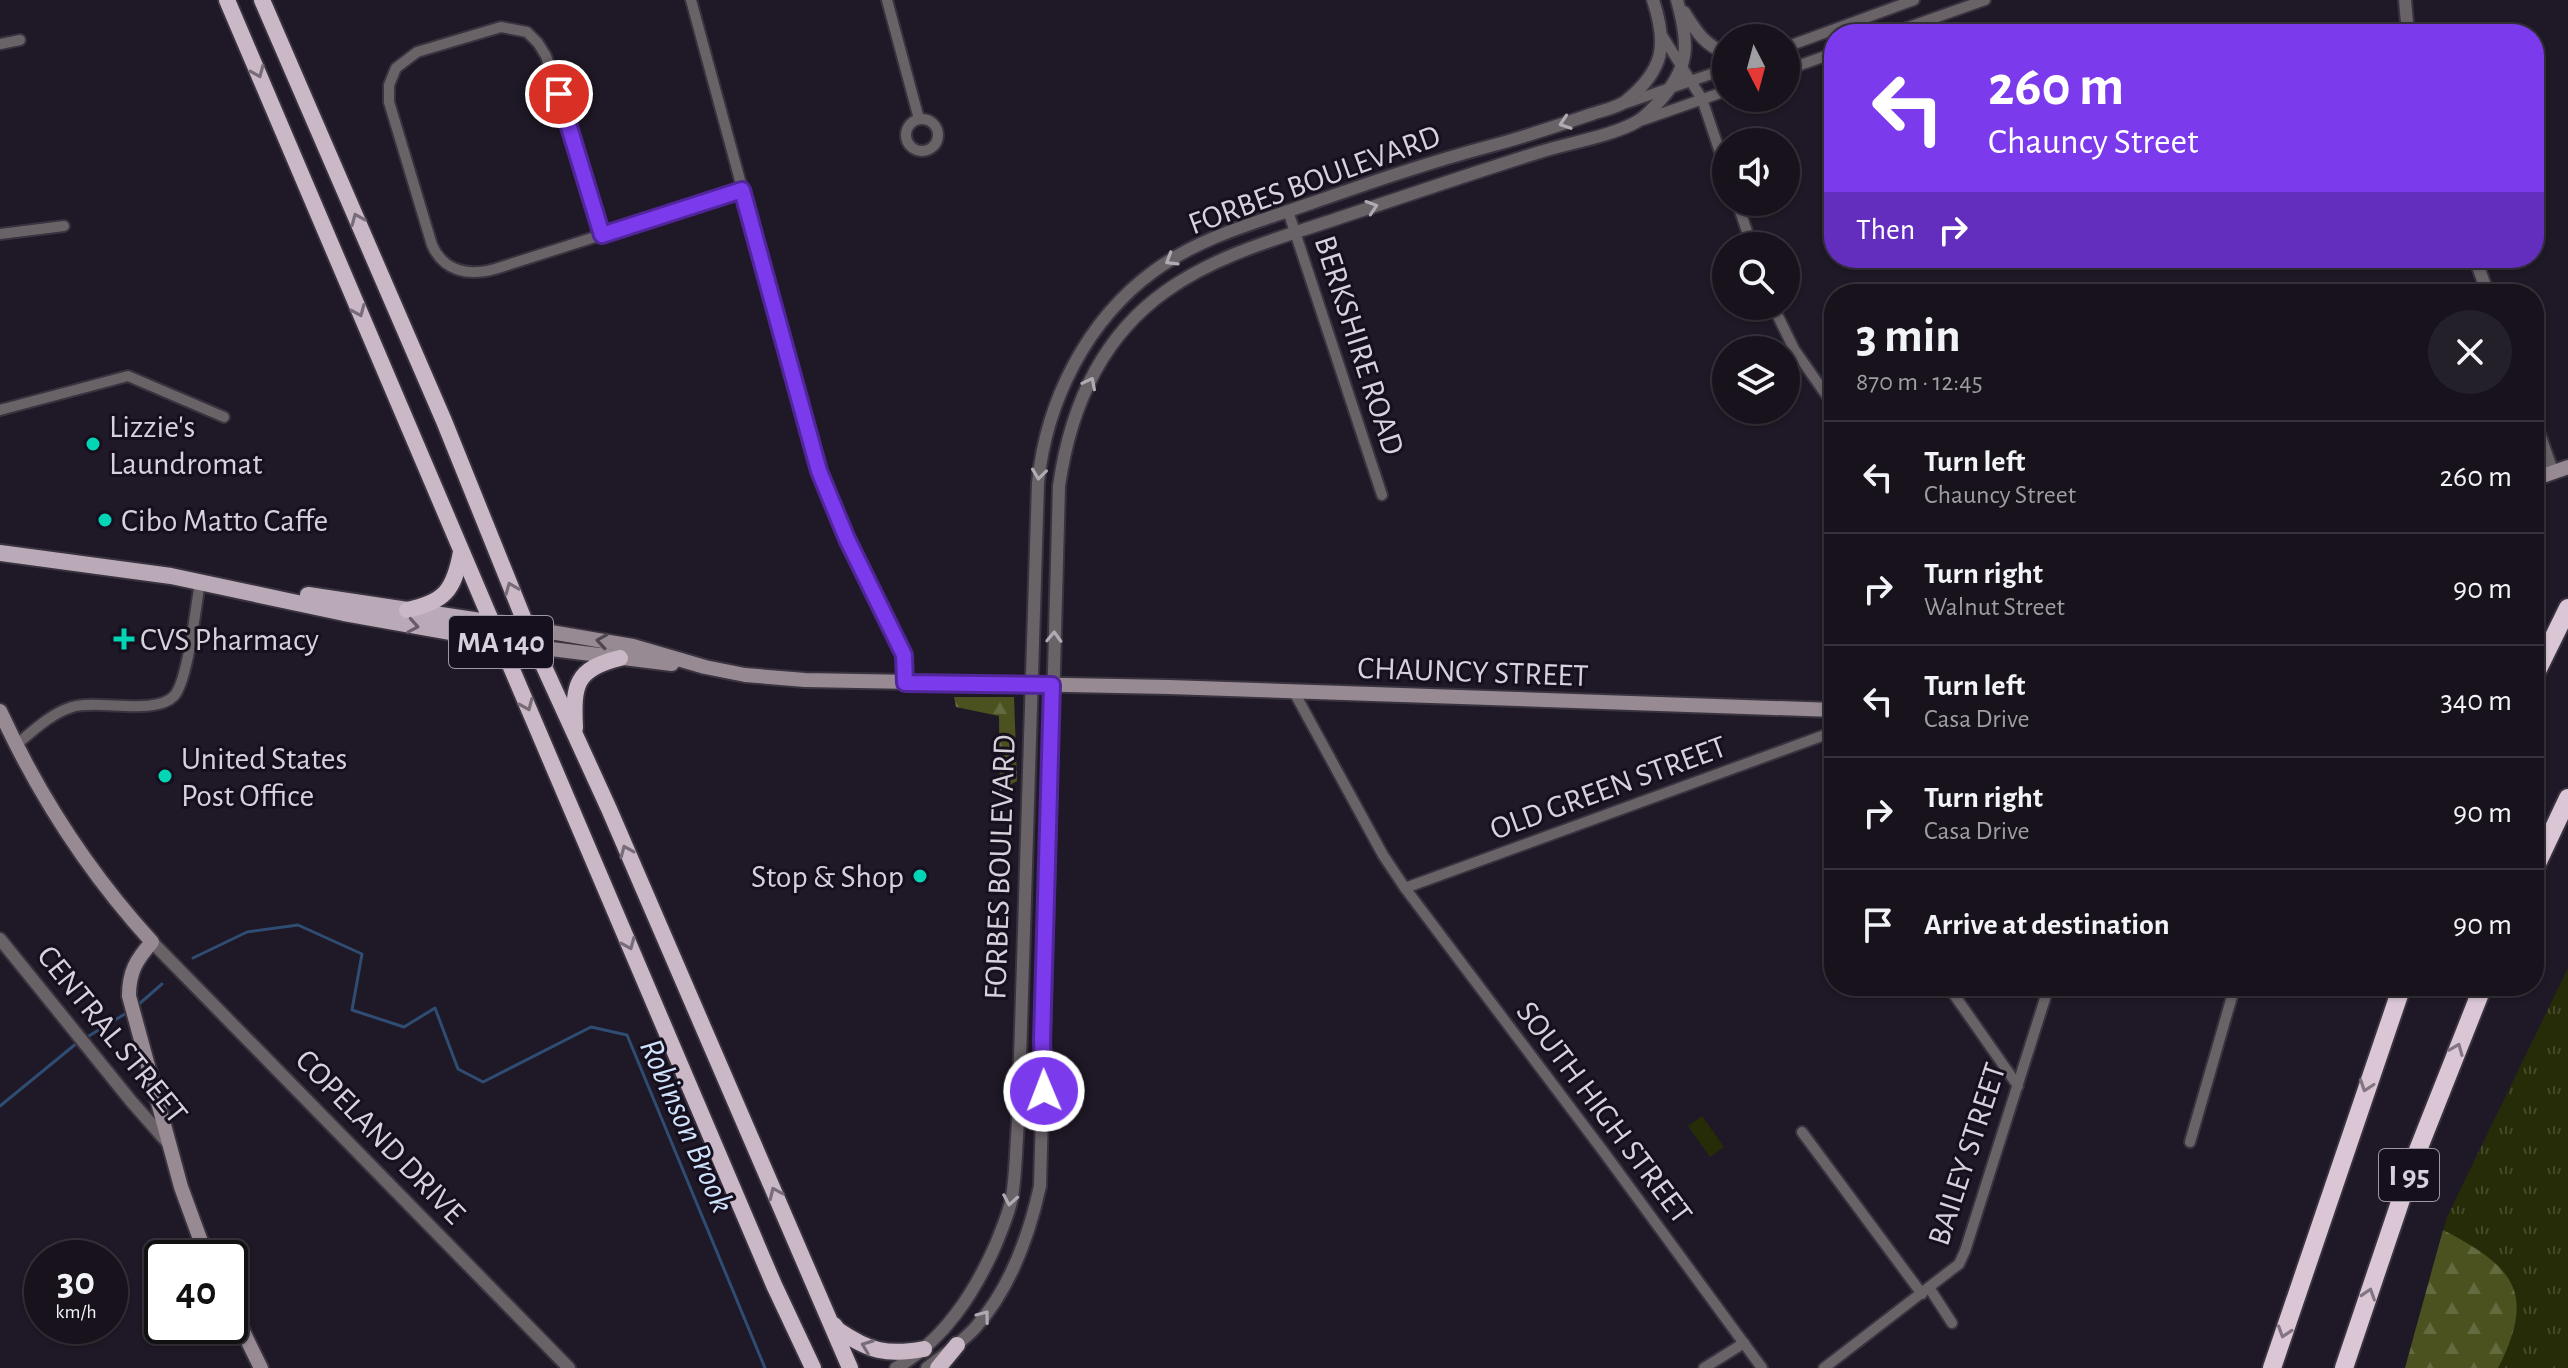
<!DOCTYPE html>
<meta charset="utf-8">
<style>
:root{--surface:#17121c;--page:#242029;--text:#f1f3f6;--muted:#9e9ea3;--line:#36323b}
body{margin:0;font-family:"Alegreya Sans",sans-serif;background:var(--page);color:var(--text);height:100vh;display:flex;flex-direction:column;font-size:30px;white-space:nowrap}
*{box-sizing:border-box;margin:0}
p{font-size:26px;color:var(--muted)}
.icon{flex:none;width:44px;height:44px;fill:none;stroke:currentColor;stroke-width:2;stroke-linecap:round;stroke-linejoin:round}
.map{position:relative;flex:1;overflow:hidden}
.details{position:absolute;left:1824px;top:284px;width:720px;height:712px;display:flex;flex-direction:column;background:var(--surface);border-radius:32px;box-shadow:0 2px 6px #0004,0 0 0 2px var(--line)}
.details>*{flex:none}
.guide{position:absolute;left:1824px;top:24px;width:720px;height:244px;border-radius:32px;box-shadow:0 2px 6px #0004,0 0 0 2px var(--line);background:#7c3aed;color:#fff;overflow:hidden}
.needle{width:52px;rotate:174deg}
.fabs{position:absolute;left:1712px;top:24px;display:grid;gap:16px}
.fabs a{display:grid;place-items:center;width:88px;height:88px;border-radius:50%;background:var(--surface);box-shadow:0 2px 6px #0004,0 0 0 2px var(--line);font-size:40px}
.speed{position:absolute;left:24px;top:1240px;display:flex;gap:16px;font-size:40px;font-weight:700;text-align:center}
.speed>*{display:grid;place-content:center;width:104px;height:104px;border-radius:50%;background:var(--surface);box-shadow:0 2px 6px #0004,0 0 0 2px var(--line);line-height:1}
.speed small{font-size:20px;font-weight:400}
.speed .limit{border:4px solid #111;border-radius:12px;background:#fff;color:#111}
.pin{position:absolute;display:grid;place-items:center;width:68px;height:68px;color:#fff;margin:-34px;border:4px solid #fff;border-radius:50%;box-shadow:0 2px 8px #0007}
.me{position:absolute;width:88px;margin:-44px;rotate:359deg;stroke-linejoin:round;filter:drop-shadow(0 0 6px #0008)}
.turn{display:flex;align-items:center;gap:28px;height:168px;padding:0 32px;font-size:36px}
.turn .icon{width:104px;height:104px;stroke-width:2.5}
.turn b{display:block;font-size:56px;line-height:68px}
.then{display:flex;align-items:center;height:76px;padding:0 32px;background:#0003;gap:16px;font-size:30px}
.round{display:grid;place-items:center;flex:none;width:84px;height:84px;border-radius:42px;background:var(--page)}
.summary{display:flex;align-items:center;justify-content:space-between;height:136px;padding:0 32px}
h1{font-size:48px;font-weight:700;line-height:60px}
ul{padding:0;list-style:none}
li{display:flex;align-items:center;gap:24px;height:112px;padding:0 32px;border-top:2px solid var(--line)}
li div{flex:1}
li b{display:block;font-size:30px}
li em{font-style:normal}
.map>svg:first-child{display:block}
</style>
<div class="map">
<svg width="2568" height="1368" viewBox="0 0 2568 1368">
<defs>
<pattern id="grass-tufts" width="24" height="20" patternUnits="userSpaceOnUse" patternTransform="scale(2)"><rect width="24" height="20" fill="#272c08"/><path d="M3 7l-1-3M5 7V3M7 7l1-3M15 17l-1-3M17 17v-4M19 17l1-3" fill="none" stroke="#464a2b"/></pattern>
<pattern id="forest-firs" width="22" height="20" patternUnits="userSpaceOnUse" patternTransform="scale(2)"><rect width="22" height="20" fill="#4b5220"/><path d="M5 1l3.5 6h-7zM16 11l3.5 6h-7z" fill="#646a40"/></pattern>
</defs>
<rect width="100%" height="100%" fill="#1f1826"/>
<path fill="url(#grass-tufts)" d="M 2568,968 L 2568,1368 L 2405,1368 L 2447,1217 Z"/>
<g fill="url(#forest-firs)">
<path d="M 954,697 L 1014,697 L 1017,781 L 1000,791 L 999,716 L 956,707 Z"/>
<path d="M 2443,1230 C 2513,1266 2537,1292 2498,1368 L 2405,1368 Z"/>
</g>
<path fill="#272c08" d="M 1702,1116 L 1724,1147 L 1710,1157 L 1688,1126 Z"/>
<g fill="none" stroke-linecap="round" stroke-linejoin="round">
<g stroke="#2f4d72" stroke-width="3">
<path d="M 193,958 L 247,932 L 298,925 L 362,954 L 352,1010 L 404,1027 L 435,1008 L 458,1069 L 483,1082 L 591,1027 L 627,1035 L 765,1368"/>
<path d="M 138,1005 L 162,984"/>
<path d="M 84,1039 L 128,1012"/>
<path d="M 0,1106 L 77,1043"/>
</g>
<defs>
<g id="minor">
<path d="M 691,0 L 819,471 L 847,539 L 904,655 L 905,683"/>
<path d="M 887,0 L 919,119"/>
<path d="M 1889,34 L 1985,0"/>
<path d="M 1663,37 L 1702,99 L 1726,170"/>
<path d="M 0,44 L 20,40"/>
<path d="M 1786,47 L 1914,0"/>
<path d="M 1786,70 L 1834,53"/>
<path d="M 1626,103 L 1726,69"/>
<circle cx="922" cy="135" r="16"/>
<path d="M 1643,120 L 1726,91"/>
<path d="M 1737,202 L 1752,246"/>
<path d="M 1288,211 L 1382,495"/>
<path d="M 0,234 L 64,226"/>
<path d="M 602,235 L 546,56 L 538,43 L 527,32 L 501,27 L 417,52 L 396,68 L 389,85 L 389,102 L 432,245 C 444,272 469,276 495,269 L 742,190"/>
<path d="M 1773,306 L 1794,349 L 1834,406"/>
<path d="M 0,410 L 128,376 L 224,417"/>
<path d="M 1294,692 L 1383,855 L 1405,888 L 1603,1151 L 1762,1368"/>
<path d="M 16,745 C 33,731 50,714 72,707 C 98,699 155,716 174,696 C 188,681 196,605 200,582"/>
<path d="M 1405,888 L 1830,733"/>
<path d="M 1948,986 L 2018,1086"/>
<path d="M 1802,1132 L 1922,1294"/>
<path d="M 2190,1142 L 2235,986"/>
<path d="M 1930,1289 L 1952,1323"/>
<path d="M 1704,1368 L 1744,1343"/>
<path d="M 1824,1368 L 1959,1264 L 1965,1251 L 2049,986"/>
</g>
<g id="tertiary">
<path d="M 2405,0 L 2408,34"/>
<path d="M 1684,12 C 1696,31 1704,45 1726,53"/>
<path d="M 2475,258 L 2488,294"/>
<path d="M 2534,420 L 2553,473"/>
<path d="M 0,939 L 131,1101 L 168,1143"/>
<path d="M 152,942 L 569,1368"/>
<path d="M 896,1368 C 944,1340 974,1294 996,1244 C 1002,1228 1009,1214 1012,1197 C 1016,1172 1016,1147 1018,1122 L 1038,483 C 1046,401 1087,320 1154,271 C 1199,238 1251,224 1303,206 C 1366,184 1429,162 1494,145 C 1527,136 1560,125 1592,114 C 1603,110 1617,108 1626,101 C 1664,70 1668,45 1653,0"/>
<path d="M 927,1368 C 944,1355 961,1343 975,1328 C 1010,1289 1029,1236 1040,1186 L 1059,486 C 1070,409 1101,337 1166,291 C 1218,254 1280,238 1339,218 C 1406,196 1472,173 1540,152 C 1568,143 1613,136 1638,121 C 1648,115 1656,105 1664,96 C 1691,63 1688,40 1677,0"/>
</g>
<g id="secondary">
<path d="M 2534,479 L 2568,467"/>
<path d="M 527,628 L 633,646 L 705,667 L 745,675 L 805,680 L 1169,687 L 1834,710"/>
<path d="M 535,647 L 672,664"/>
<path d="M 0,711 C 39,796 89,873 152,942 C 136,960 129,972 129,996 L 181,1187 L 207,1258"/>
<path d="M 230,1305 L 261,1368"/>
</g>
<g id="primary">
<path d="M 0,553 L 171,576 L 344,613 L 535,647"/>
<path d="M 308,595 L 527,628"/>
</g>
<g id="trunk">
<path d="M 227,0 L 774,1285 L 813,1368"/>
<path d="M 262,0 L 444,421 L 535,647 L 609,809 L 850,1368"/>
<path d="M 407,610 C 445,602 454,590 461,552"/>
<path d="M 575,728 C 573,685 575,669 620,658"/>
<path d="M 834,1325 L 838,1330 C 869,1351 887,1356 924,1349"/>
<path d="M 938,1368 L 957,1345"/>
</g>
<g id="motorway">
<path d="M 2534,677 L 2568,608"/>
<path d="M 2534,870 L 2568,798"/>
<path d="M 2272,1368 L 2402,986"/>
<path d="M 2344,1368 L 2416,1155 L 2483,986"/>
</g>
</defs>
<use href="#minor" stroke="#39323f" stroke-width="14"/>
<use href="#tertiary" stroke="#39323f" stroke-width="16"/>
<use href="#secondary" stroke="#39323f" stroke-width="18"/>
<use href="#primary" stroke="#39323f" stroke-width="20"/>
<use href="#trunk" stroke="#39323f" stroke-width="20"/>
<use href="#motorway" stroke="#39323f" stroke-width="22"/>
<use href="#minor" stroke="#696267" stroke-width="10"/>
<use href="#tertiary" stroke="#696267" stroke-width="12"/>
<use href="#secondary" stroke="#978a93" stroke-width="14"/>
<use href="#primary" stroke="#baa9b6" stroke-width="16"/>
<use href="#trunk" stroke="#cab8c6" stroke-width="16"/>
<use href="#motorway" stroke="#dac6d5" stroke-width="18"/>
</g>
<defs><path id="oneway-chevron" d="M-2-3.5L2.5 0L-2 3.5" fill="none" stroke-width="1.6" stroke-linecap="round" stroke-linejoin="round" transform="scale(2)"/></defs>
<g stroke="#796c7a">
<use href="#oneway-chevron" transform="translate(258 72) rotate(67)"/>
<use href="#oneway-chevron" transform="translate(357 219) rotate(-113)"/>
<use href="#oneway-chevron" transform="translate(359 311) rotate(67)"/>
<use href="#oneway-chevron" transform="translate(511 588) rotate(-112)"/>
<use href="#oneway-chevron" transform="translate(527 705) rotate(67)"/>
<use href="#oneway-chevron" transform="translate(626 851) rotate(-113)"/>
<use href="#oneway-chevron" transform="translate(629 944) rotate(67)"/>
<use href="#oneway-chevron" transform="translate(775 1193) rotate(-114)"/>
<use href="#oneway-chevron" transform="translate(867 1346) rotate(-159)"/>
</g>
<g stroke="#b0aab2">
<use href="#oneway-chevron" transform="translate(1565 123) rotate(161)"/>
<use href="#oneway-chevron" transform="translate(1372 207) rotate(-18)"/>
<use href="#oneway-chevron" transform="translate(1171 260) rotate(149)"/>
<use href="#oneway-chevron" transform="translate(1090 383) rotate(-63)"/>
<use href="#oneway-chevron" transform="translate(1039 474) rotate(97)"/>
<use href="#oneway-chevron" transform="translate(1054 637) rotate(-88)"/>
<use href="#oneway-chevron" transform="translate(1010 1200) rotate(100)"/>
<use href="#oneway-chevron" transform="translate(984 1316) rotate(-53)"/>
</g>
<use stroke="#685c6a" href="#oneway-chevron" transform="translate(413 626) rotate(10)"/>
<use stroke="#504652" href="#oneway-chevron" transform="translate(602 641) rotate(-171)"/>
<g stroke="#827482">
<use href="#oneway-chevron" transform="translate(2457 1049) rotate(-68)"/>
<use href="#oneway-chevron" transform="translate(2366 1086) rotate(109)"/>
<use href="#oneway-chevron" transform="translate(2369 1294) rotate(-72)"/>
<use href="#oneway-chevron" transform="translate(2284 1332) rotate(108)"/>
</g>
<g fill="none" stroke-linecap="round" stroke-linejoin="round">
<defs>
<path id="route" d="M 559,94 L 602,235 L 742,190 L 819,471 L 847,539 L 904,655 L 905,683 L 1052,685 L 1042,1040 L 1044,1091"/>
</defs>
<use href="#route" stroke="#51269a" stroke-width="20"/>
<use href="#route" stroke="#7c3aed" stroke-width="14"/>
</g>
<g fill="#02d5b6" stroke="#160f1d" stroke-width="3">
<circle cx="93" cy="444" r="8"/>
<circle cx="105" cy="520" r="8"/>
<path d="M120 627h8v8h8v8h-8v8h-8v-8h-8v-8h8z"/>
<circle cx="165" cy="776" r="8"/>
<circle cx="920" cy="876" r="8"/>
</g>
<g text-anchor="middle" stroke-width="6" stroke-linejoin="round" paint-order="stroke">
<g fill="#160f1d" stroke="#9c97a2" stroke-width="2">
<rect x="449" y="616" width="104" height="52" rx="6"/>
<rect x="2379" y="1149" width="60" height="52" rx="6"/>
</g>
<g font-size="30" font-weight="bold" fill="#d6d1db">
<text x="501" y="652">MA 140</text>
<text x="2409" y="1185">I 95</text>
</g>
<g font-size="32" fill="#d6d1db" stroke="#160f1d">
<text transform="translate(1314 179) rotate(-20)" y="11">FORBES BOULEVARD</text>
<text transform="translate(1360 345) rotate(72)" y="11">BERKSHIRE ROAD</text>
<text transform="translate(1473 671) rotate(2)" y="11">CHAUNCY STREET</text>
<text transform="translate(1608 787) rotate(-20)" y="11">OLD GREEN STREET</text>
<text transform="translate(999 867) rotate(-88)" y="11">FORBES BOULEVARD</text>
<text transform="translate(113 1034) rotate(51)" y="11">CENTRAL STREET</text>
<text transform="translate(1605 1112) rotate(53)" y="11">SOUTH HIGH STREET</text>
<text transform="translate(381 1136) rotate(46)" y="11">COPELAND DRIVE</text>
<text transform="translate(1966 1154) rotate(-72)" y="11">BAILEY STREET</text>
</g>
<g font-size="32" fill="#d6d1db" stroke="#160f1d" text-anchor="start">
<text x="109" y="437">Lizzie's<tspan x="109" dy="37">Laundromat</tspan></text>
<text x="121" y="531">Cibo Matto Caffe</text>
<text x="140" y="650">CVS Pharmacy</text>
<text x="181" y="769">United States<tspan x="181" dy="37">Post Office</tspan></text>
<text x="904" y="887" text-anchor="end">Stop &amp; Shop</text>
</g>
<g font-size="34" font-style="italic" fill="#cee2fb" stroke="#160f1d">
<text transform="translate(688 1125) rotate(66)" y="12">Robinson Brook</text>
</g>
</g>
</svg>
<div class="fabs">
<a><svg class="needle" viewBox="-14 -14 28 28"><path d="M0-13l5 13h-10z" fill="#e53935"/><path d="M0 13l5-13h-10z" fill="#9e9ea3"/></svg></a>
<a><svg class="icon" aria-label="sound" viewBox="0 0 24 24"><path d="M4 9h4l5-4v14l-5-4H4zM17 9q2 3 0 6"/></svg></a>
<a><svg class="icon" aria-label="search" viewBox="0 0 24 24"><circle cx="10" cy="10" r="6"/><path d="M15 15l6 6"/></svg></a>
<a><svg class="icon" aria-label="layers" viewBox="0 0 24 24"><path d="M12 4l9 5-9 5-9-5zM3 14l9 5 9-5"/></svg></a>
</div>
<div class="speed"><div>30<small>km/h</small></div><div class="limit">40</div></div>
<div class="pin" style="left:559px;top:94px;background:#d93025"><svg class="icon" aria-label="arrive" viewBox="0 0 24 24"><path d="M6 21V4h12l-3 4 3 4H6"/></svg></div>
<svg class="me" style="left:1044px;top:1091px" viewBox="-20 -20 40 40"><circle r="17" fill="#7c3aed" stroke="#fff" stroke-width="3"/><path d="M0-11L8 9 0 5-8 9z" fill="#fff"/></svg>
<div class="guide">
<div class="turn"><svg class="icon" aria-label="left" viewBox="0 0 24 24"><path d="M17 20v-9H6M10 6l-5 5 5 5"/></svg><div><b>260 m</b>Chauncy Street</div></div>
<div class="then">Then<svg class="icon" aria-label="right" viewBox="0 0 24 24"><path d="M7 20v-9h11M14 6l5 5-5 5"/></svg></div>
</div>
<section class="details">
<div class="summary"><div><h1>3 min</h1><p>870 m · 12:45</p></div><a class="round"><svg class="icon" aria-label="close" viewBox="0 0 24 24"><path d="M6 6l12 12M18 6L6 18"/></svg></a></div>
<ul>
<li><svg class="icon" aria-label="left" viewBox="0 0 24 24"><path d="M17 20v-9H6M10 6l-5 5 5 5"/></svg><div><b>Turn left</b><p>Chauncy Street</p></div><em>260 m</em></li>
<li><svg class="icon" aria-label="right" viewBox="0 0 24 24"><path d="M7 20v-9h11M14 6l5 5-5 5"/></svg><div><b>Turn right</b><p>Walnut Street</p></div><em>90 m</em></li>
<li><svg class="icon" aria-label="left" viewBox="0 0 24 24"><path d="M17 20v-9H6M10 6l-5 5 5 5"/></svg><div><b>Turn left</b><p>Casa Drive</p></div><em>340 m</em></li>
<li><svg class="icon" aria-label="right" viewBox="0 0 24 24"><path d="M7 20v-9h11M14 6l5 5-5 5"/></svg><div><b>Turn right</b><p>Casa Drive</p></div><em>90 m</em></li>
<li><svg class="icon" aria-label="arrive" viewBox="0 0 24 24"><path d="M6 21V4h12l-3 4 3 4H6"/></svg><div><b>Arrive at destination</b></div><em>90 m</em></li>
</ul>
</section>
</div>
